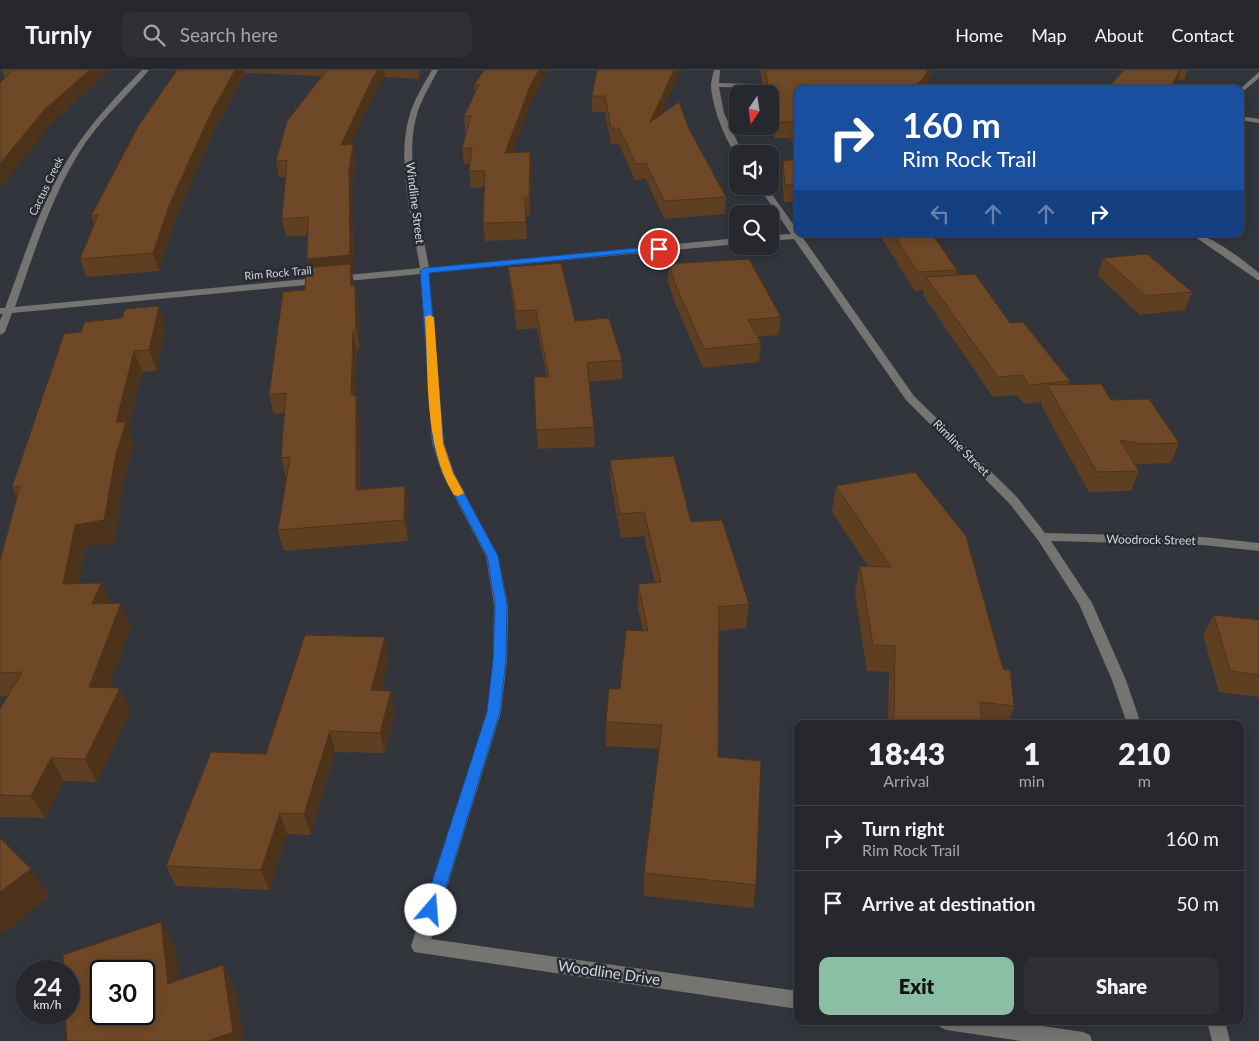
<!DOCTYPE html>
<style>
:root{--surface:#26282d;--page:#2e3035;--text:#f1f3f6;--muted:#a4a6aa;--line:#424449;--accent:#8abfa5}
body{margin:0;font-family:Lato,sans-serif;background:var(--page);color:var(--text);height:100vh;display:flex;flex-direction:column;font-size:19px;white-space:nowrap}
*{box-sizing:border-box;margin:0}
p{font-size:16px;color:var(--muted)}
.icon{flex:none;width:28px;height:28px;fill:none;stroke:currentColor;stroke-width:2;stroke-linecap:round;stroke-linejoin:round}
.map{position:relative;flex:1;overflow:hidden}
.details{position:absolute;left:794px;top:650px;width:450px;height:305px;display:flex;flex-direction:column;background:var(--surface);border-radius:10px;box-shadow:0 2px 12px #0003,0 0 0 1px var(--line)}
.details>*{flex:none}
.top-card{position:absolute;left:794px;top:15px;width:450px;height:152px;border-radius:10px;box-shadow:0 2px 12px #0003,0 0 0 1px var(--line);background:#1a4fa0;color:#fff;overflow:hidden}
.needle{width:32px;rotate:193deg}
.buttons{position:absolute;left:729px;top:15px;display:grid;gap:10px}
.buttons a{display:grid;place-items:center;width:50px;height:50px;border-radius:10px;background:var(--surface);box-shadow:0 2px 12px #0003,0 0 0 1px var(--line);font-size:25px}
.speed{position:absolute;left:15px;top:890px;display:flex;gap:10px;font-size:25px;font-weight:700;text-align:center}
.speed>*{display:grid;place-content:center;width:65px;height:65px;border-radius:50%;background:var(--surface);box-shadow:0 2px 12px #0003,0 0 0 1px var(--line);line-height:1}
.speed small{font-size:12px;font-weight:400}
.speed .limit{border:2px solid #111;border-radius:8px;background:#fff;color:#111}
.pin{position:absolute;display:grid;place-items:center;width:42px;height:42px;color:#fff;margin:-21px;border:2px solid #fff;border-radius:50%;box-shadow:0 1px 5px #0007}
.me{position:absolute;width:55px;margin:-28px;rotate:18deg;stroke-linejoin:round;filter:drop-shadow(0 0 4px #0008)}
.turn{display:flex;align-items:center;gap:18px;height:105px;padding:0 25px;font-size:22px}
.turn .icon{width:65px;height:65px;stroke-width:2.5}
.turn b{display:block;font-size:35px;line-height:42px}
.lanes{display:flex;align-items:center;height:48px;padding:0 25px;background:#0003;justify-content:center;gap:25px;direction:ltr}
.lanes .off{opacity:.35}
.eta{display:flex;justify-content:space-evenly;align-items:center;height:85px;text-align:center}
.eta b{font-size:30px;font-weight:800;line-height:35px}
.button{display:flex;gap:10px;margin-top:auto;padding:10px 25px}
.button a{flex:1;height:58px;border-radius:10px;background:var(--accent);color:#111;font-size:20px;font-weight:800;line-height:58px;text-align:center}
.button a+a{background:var(--page);color:var(--text)}
ul{padding:0;list-style:none}
li{display:flex;align-items:center;gap:15px;height:65px;padding:0 25px;border-top:1px solid var(--line)}
li div{flex:1}
li b{display:block;font-size:19px}
li em{font-style:normal}
header{display:flex;align-items:center;gap:30px;box-sizing:border-box;height:70px;padding:0 25px;background:var(--surface);border-bottom:1px solid var(--line)}
header strong{font-size:24px}
nav{display:flex;gap:28px;margin-inline-start:auto;font-size:18px}
.search{width:350px;height:45px;background:var(--page);display:flex;align-items:center;gap:12px;box-sizing:border-box;padding:0 18px;border-radius:10px;color:var(--muted);font-size:19px}
.map>svg:first-child{display:block}
</style>
<header>
<strong>Turnly</strong>
<div class="search"><svg class="icon" aria-label="search" viewBox="0 0 24 24"><circle cx="10" cy="10" r="6"/><path d="M15 15l6 6"/></svg>Search here</div>
<nav><a>Home</a><a>Map</a><a>About</a><a>Contact</a></nav>
</header>
<div class="map">
<svg width="1259" height="971" viewBox="0 0 1259 971">
<rect width="100%" height="100%" fill="#32353c"/>
<g fill="none" stroke-linecap="round" stroke-linejoin="round">
<g fill="#767471" fill-rule="evenodd">
<path d="M 142,0 L 149,0 C 129,24 105,45 86,72 C 52,122 35,181 15,237 L 420,198 C 412,149 394,86 412,38 C 417,25 425,12 432,0 L 438,0 C 432,12 424,25 419,38 C 402,86 421,149 429,198 L 738,168 L 738,174 L 429,203 L 444,373 L 454,403 L 498,486 L 508,535 L 507,590 L 501,642 L 431,869 L 798,921 L 798,939 L 414,882 L 411,876 L 487,642 L 493,590 L 494,535 L 486,486 L 442,403 L 432,373 L 421,204 L 12,243 L 5,262 L 0,265 L 0,250 L 3,244 L 0,244 L 0,238 L 5,238 C 25,185 42,128 73,81 C 93,51 117,25 142,0 Z"/>
<path d="M 714,0 L 720,0 L 719,13 L 755,14 L 758,16 L 755,18 L 719,17 L 724,43 L 743,84 L 738,84 L 738,86 C 725,73 711,32 711,15 C 711,12 713,4 714,0 Z"/>
<path d="M 1259,2 L 1259,8 L 1240,24 L 1240,19 Z"/>
<path d="M 1240,46 L 1259,49 L 1259,53 L 1240,50 Z"/>
<path d="M 758,116 L 766,116 L 798,161 L 798,164 L 824,164 L 820,167 L 803,168 L 914,326 L 1017,427 L 1045,463 L 1203,467 L 1259,473 L 1259,481 L 1203,475 L 1051,471 L 1092,533 L 1126,610 L 1141,654 L 1127,654 L 1112,610 L 1079,534 L 1038,470 L 1009,433 L 906,330 L 794,169 L 770,171 L 770,165 L 791,164 Z"/>
<path d="M 1191,164 C 1210,163 1244,191 1259,203 L 1259,211 Z"/>
<path d="M 937,951 L 1010,951 L 1083,962 L 1090,965 L 1092,971 L 1021,971 L 946,960 L 940,957 Z"/>
<path d="M 1207,951 L 1225,951 L 1230,971 L 1212,971 Z"/>
</g>
</g>
<g fill="#5f3f22">
<path d="M 2,0 L 110,0 L 50,55 L 5,8 Z"/>
<path d="M 177,0 L 419,0 L 419,9 L 385,7 L 374,24 L 351,74 L 356,91 L 352,116 L 353,203 L 352,203 L 354,215 L 358,234 L 359,279 L 357,280 L 355,325 L 359,344 L 360,419 L 405,416 L 408,436 L 408,471 L 284,481 L 278,460 L 286,407 L 281,388 L 285,343 L 274,344 L 269,325 L 305,220 L 309,198 L 308,165 L 286,167 L 282,149 L 285,107 L 279,107 L 276,91 L 322,6 L 245,3 L 214,61 L 175,150 L 159,201 L 86,207 L 80,189 L 94,154 L 91,146 Z"/>
<path d="M 484,0 L 548,0 L 532,30 L 512,82 L 530,82 L 531,98 L 530,145 L 526,145 L 527,169 L 485,171 L 483,153 L 485,117 L 471,118 L 469,101 L 470,94 L 464,94 L 462,78 L 466,62 L 465,62 L 464,46 L 475,23 L 474,15 Z"/>
<path d="M 681,0 L 660,45 L 689,59 L 726,127 L 725,144 L 664,149 L 646,109 L 635,110 L 619,74 L 611,74 L 605,42 L 592,42 L 592,26 Z"/>
<path d="M 760,0 L 934,0 L 923,19 L 798,19 L 798,82 L 790,68 L 774,68 L 770,49 L 770,24 L 765,24 Z"/>
<path d="M 1124,0 L 1189,0 L 1184,10 L 1178,10 L 1173,19 L 1107,19 Z"/>
<path d="M 798,89 L 798,132 L 784,132 L 782,107 L 783,91 Z"/>
<path d="M 879,164 L 932,164 L 957,200 L 956,205 L 1010,253 L 1070,311 L 1068,315 L 1111,330 L 1179,373 L 1171,393 L 1135,394 L 1139,401 L 1131,421 L 1089,422 L 1041,335 L 1042,332 L 1024,334 L 1017,325 L 993,327 L 923,225 L 924,220 L 915,221 Z"/>
<path d="M 1103,188 L 1192,222 L 1185,240 L 1140,245 L 1098,206 Z"/>
<path d="M 669,194 L 781,247 L 779,265 L 758,267 L 761,273 L 759,292 L 703,298 L 675,233 L 668,212 Z"/>
<path d="M 508,197 L 575,251 L 622,290 L 622,309 L 589,312 L 594,357 L 595,377 L 538,379 L 534,307 L 547,307 L 537,258 L 517,260 L 510,215 Z"/>
<path d="M 122,248 L 165,257 L 157,301 L 142,302 L 128,358 L 134,374 L 124,407 L 114,473 L 85,477 L 78,514 L 101,513 L 110,533 L 131,556 L 109,617 L 131,641 L 97,712 L 64,711 L 45,748 L 0,747 L 0,638 L 7,626 L 0,627 L 0,491 L 17,428 L 12,417 L 81,262 Z"/>
<path d="M 610,390 L 691,452 L 749,534 L 746,558 L 718,561 L 718,687 L 756,815 L 753,838 L 644,826 L 644,803 L 659,679 L 606,676 L 606,652 L 620,619 L 643,561 L 638,538 L 638,514 L 655,512 L 644,466 L 621,468 L 611,414 Z"/>
<path d="M 836,416 L 1003,599 L 1014,636 L 1008,654 L 888,654 L 889,602 L 867,601 L 855,522 L 860,496 L 868,496 L 832,442 Z"/>
<path d="M 1214,545 L 1259,550 L 1259,627 L 1219,622 L 1203,565 Z"/>
<path d="M 389,588 L 381,620 L 391,621 L 395,641 L 385,683 L 335,682 L 311,765 L 287,764 L 269,820 L 176,816 L 166,796 L 266,684 Z"/>
</g>
<g fill="#4e331b">
<path d="M 90,0 L 110,0 L 50,55 L 0,119 L 0,94 L 45,39 Z"/>
<path d="M 235,0 L 244,0 L 245,3 L 214,61 L 175,150 L 159,201 L 153,183 L 170,133 L 210,45 Z"/>
<path d="M 378,0 L 384,0 L 385,7 L 374,24 L 344,91 L 341,75 L 372,9 Z"/>
<path d="M 539,0 L 548,0 L 532,30 L 506,99 L 505,83 L 531,14 Z"/>
<path d="M 674,0 L 681,0 L 650,68 L 650,52 Z"/>
<path d="M 928,0 L 934,0 L 923,19 L 911,19 Z"/>
<path d="M 1180,0 L 1181,0 L 1178,10 L 1173,19 L 1169,19 Z"/>
<path d="M 1187,0 L 1189,0 L 1184,10 Z"/>
<path d="M 353,74 L 356,91 L 352,116 L 353,203 L 352,203 L 354,212 L 354,234 L 351,216 L 310,207 L 307,189 L 349,100 Z"/>
<path d="M 530,82 L 531,98 L 530,145 L 529,127 Z"/>
<path d="M 355,215 L 358,234 L 359,279 L 356,260 Z"/>
<path d="M 159,236 L 165,257 L 157,301 L 149,280 Z"/>
<path d="M 353,261 L 357,280 L 354,345 L 351,325 Z"/>
<path d="M 134,281 L 142,302 L 128,358 L 134,374 L 124,407 L 114,473 L 85,477 L 74,537 L 63,514 L 75,455 L 116,384 L 116,352 Z"/>
<path d="M 356,325 L 359,344 L 360,440 L 356,420 Z"/>
<path d="M 405,416 L 408,436 L 408,471 L 404,450 Z"/>
<path d="M 101,513 L 111,536 L 92,534 Z"/>
<path d="M 121,533 L 131,556 L 101,640 L 89,617 Z"/>
<path d="M 385,567 L 389,588 L 376,641 L 371,620 Z"/>
<path d="M 120,618 L 131,641 L 97,712 L 85,689 Z"/>
<path d="M 391,621 L 395,641 L 385,683 L 380,663 Z"/>
<path d="M 330,661 L 335,682 L 311,765 L 304,744 Z"/>
<path d="M 51,688 L 64,711 L 45,748 L 31,726 Z"/>
<path d="M 280,743 L 287,764 L 269,820 L 261,800 Z"/>
<path d="M 31,799 L 50,827 L 0,865 L 0,822 Z"/>
<path d="M 161,852 L 176,880 L 183,941 L 168,914 Z"/>
<path d="M 223,895 L 236,922 L 244,971 L 208,971 Z"/>
</g>
<g fill="#6f4927" stroke="#4e331b" fill-rule="evenodd">
<path d="M 13,0 L 90,0 L 45,39 L 0,94 L 0,13 Z"/>
<path d="M 177,0 L 235,0 L 210,45 L 170,133 L 153,183 L 80,189 L 98,145 L 91,146 L 139,55 Z"/>
<path d="M 327,0 L 378,0 L 372,9 L 341,75 L 353,74 L 349,100 L 350,185 L 307,189 L 308,147 L 282,149 L 287,90 L 276,91 L 287,51 Z"/>
<path d="M 484,0 L 539,0 L 531,14 L 505,83 L 530,82 L 529,127 L 525,128 L 526,152 L 483,153 L 485,101 L 469,101 L 472,78 L 462,78 L 471,46 L 464,46 L 479,15 L 474,15 Z"/>
<path d="M 597,0 L 674,0 L 650,52 L 679,32 L 689,59 L 726,127 L 664,131 L 646,93 L 636,94 L 619,58 L 611,58 L 605,26 L 592,26 Z"/>
<path d="M 765,0 L 928,0 L 922,10 L 911,19 L 798,19 L 798,63 L 792,52 L 775,52 Z"/>
<path d="M 1124,0 L 1180,0 L 1169,19 L 1107,19 Z"/>
<path d="M 798,89 L 798,115 L 785,115 L 783,91 Z"/>
<path d="M 893,164 L 932,164 L 957,200 L 918,202 Z"/>
<path d="M 1147,184 L 1192,222 L 1146,226 L 1103,188 Z"/>
<path d="M 749,189 L 781,247 L 748,250 L 761,273 L 704,279 L 675,214 L 669,194 Z"/>
<path d="M 561,193 L 575,251 L 609,248 L 622,290 L 587,293 L 594,357 L 536,360 L 534,307 L 549,307 L 536,240 L 516,241 L 508,197 Z"/>
<path d="M 350,194 L 351,216 L 355,215 L 356,260 L 353,261 L 351,325 L 356,325 L 356,420 L 405,416 L 404,450 L 278,460 L 290,387 L 281,388 L 286,323 L 269,325 L 283,222 L 305,220 L 306,198 Z"/>
<path d="M 975,204 L 1010,253 L 1023,252 L 1070,311 L 1029,315 L 1022,305 L 998,307 L 926,207 Z"/>
<path d="M 159,236 L 149,280 L 134,281 L 116,352 L 126,352 L 116,384 L 104,450 L 75,455 L 63,514 L 101,513 L 92,534 L 121,533 L 89,617 L 120,618 L 85,689 L 51,688 L 31,726 L 0,725 L 0,639 L 22,602 L 0,603 L 0,491 L 20,416 L 12,417 L 64,264 L 81,262 L 85,252 L 122,248 L 125,239 Z"/>
<path d="M 1101,314 L 1111,330 L 1149,329 L 1179,373 L 1141,374 L 1120,370 L 1139,401 L 1097,402 L 1047,315 Z"/>
<path d="M 674,386 L 691,452 L 722,450 L 749,534 L 719,537 L 718,687 L 761,691 L 756,815 L 644,803 L 662,655 L 606,652 L 609,619 L 620,619 L 626,560 L 648,561 L 638,514 L 661,512 L 644,442 L 620,444 L 610,390 Z"/>
<path d="M 915,402 L 966,466 L 1003,599 L 1010,600 L 1014,636 L 980,632 L 982,654 L 894,654 L 895,576 L 873,575 L 860,496 L 891,497 L 836,416 Z"/>
<path d="M 1214,545 L 1259,550 L 1259,605 L 1230,601 Z"/>
<path d="M 305,565 L 385,567 L 371,620 L 391,621 L 380,663 L 330,661 L 304,744 L 280,743 L 261,800 L 166,796 L 211,682 L 266,684 Z"/>
<path d="M 0,768 L 31,799 L 0,822 Z"/>
<path d="M 161,852 L 168,914 L 223,895 L 233,962 L 208,971 L 67,971 L 65,944 L 69,944 L 69,901 L 64,901 L 63,885 ZM 101,901 L 144,901 L 144,944 L 101,944 Z"/>
</g>
<path fill="#1a73e8" stroke="#114b97" d="M 659,176 L 662,177 L 662,180 L 429,203 L 443,373 L 453,403 L 498,486 L 507,534 L 506,590 L 500,642 L 439,840 L 437,845 L 431,847 L 426,845 L 423,840 L 487,642 L 493,590 L 495,534 L 487,486 L 443,403 L 433,373 L 420,201 L 424,198 Z"/>
<path fill="#f59e0b" d="M 429,245 L 434,247 L 443,373 L 453,403 L 464,423 L 458,426 L 454,425 C 423,375 429,305 425,247 Z"/>
<g text-anchor="middle" stroke-width="5" stroke-linejoin="round" paint-order="stroke">
<g font-size="11" fill="#d5d7db" stroke="#282b31">
<text transform="translate(46 116) rotate(-64)" y="4">Cactus Creek</text>
<text transform="translate(278 203) rotate(-5)" y="4">Rim Rock Trail</text>
</g>
<g font-size="12" fill="#d5d7db" stroke="#282b31">
<text transform="translate(415 133) rotate(83)" y="4">Windline Street</text>
<text transform="translate(961 378) rotate(45)" y="4">Rimline Street</text>
<text transform="translate(1151 470) rotate(1)" y="4">Woodrock Street</text>
</g>
<g font-size="15" fill="#d5d7db" stroke="#282b31">
<text transform="translate(609 903) rotate(8)" y="5">Woodline Drive</text>
</g>
</g>
</svg>
<div class="buttons">
<a><svg class="needle" viewBox="-14 -14 28 28"><path d="M0-13l5 13h-10z" fill="#e53935"/><path d="M0 13l5-13h-10z" fill="#a4a6aa"/></svg></a>
<a><svg class="icon" aria-label="sound" viewBox="0 0 24 24"><path d="M4 9h4l5-4v14l-5-4H4zM17 9q2 3 0 6"/></svg></a>
<a><svg class="icon" aria-label="search" viewBox="0 0 24 24"><circle cx="10" cy="10" r="6"/><path d="M15 15l6 6"/></svg></a>
</div>
<div class="speed"><div>24<small>km/h</small></div><div class="limit">30</div></div>
<div class="pin" style="left:659px;top:179px;background:#d93025"><svg class="icon" aria-label="arrive" viewBox="0 0 24 24"><path d="M6 21V4h12l-3 4 3 4H6"/></svg></div>
<svg class="me" style="left:431px;top:840px" viewBox="-20 -20 40 40"><circle r="19" fill="#fff"/><path d="M0-13L10 11 0 6-10 11z" fill="#1a73e8"/></svg>
<div class="top-card">
<div class="turn"><svg class="icon" aria-label="right" viewBox="0 0 24 24"><path d="M7 20v-9h11M14 6l5 5-5 5"/></svg><div><b>160 m</b>Rim Rock Trail</div></div>
<div class="lanes"><svg class="icon off" aria-label="left" viewBox="0 0 24 24"><path d="M17 20v-9H6M10 6l-5 5 5 5"/></svg><svg class="icon off" aria-label="ahead" viewBox="0 0 24 24"><path d="M12 20V5M6 11l6-6 6 6"/></svg><svg class="icon off" aria-label="ahead" viewBox="0 0 24 24"><path d="M12 20V5M6 11l6-6 6 6"/></svg><svg class="icon" aria-label="right" viewBox="0 0 24 24"><path d="M7 20v-9h11M14 6l5 5-5 5"/></svg></div>
</div>
<section class="details">
<div class="eta">
<div><b>18:43</b><p>Arrival</p></div>
<div><b>1</b><p>min</p></div>
<div><b>210</b><p>m</p></div>
</div>
<ul>
<li><svg class="icon" aria-label="right" viewBox="0 0 24 24"><path d="M7 20v-9h11M14 6l5 5-5 5"/></svg><div><b>Turn right</b><p>Rim Rock Trail</p></div><em>160 m</em></li>
<li><svg class="icon" aria-label="arrive" viewBox="0 0 24 24"><path d="M6 21V4h12l-3 4 3 4H6"/></svg><div><b>Arrive at destination</b></div><em>50 m</em></li>
</ul>
<div class="button"><a>Exit</a><a>Share</a></div>
</section>
</div>
